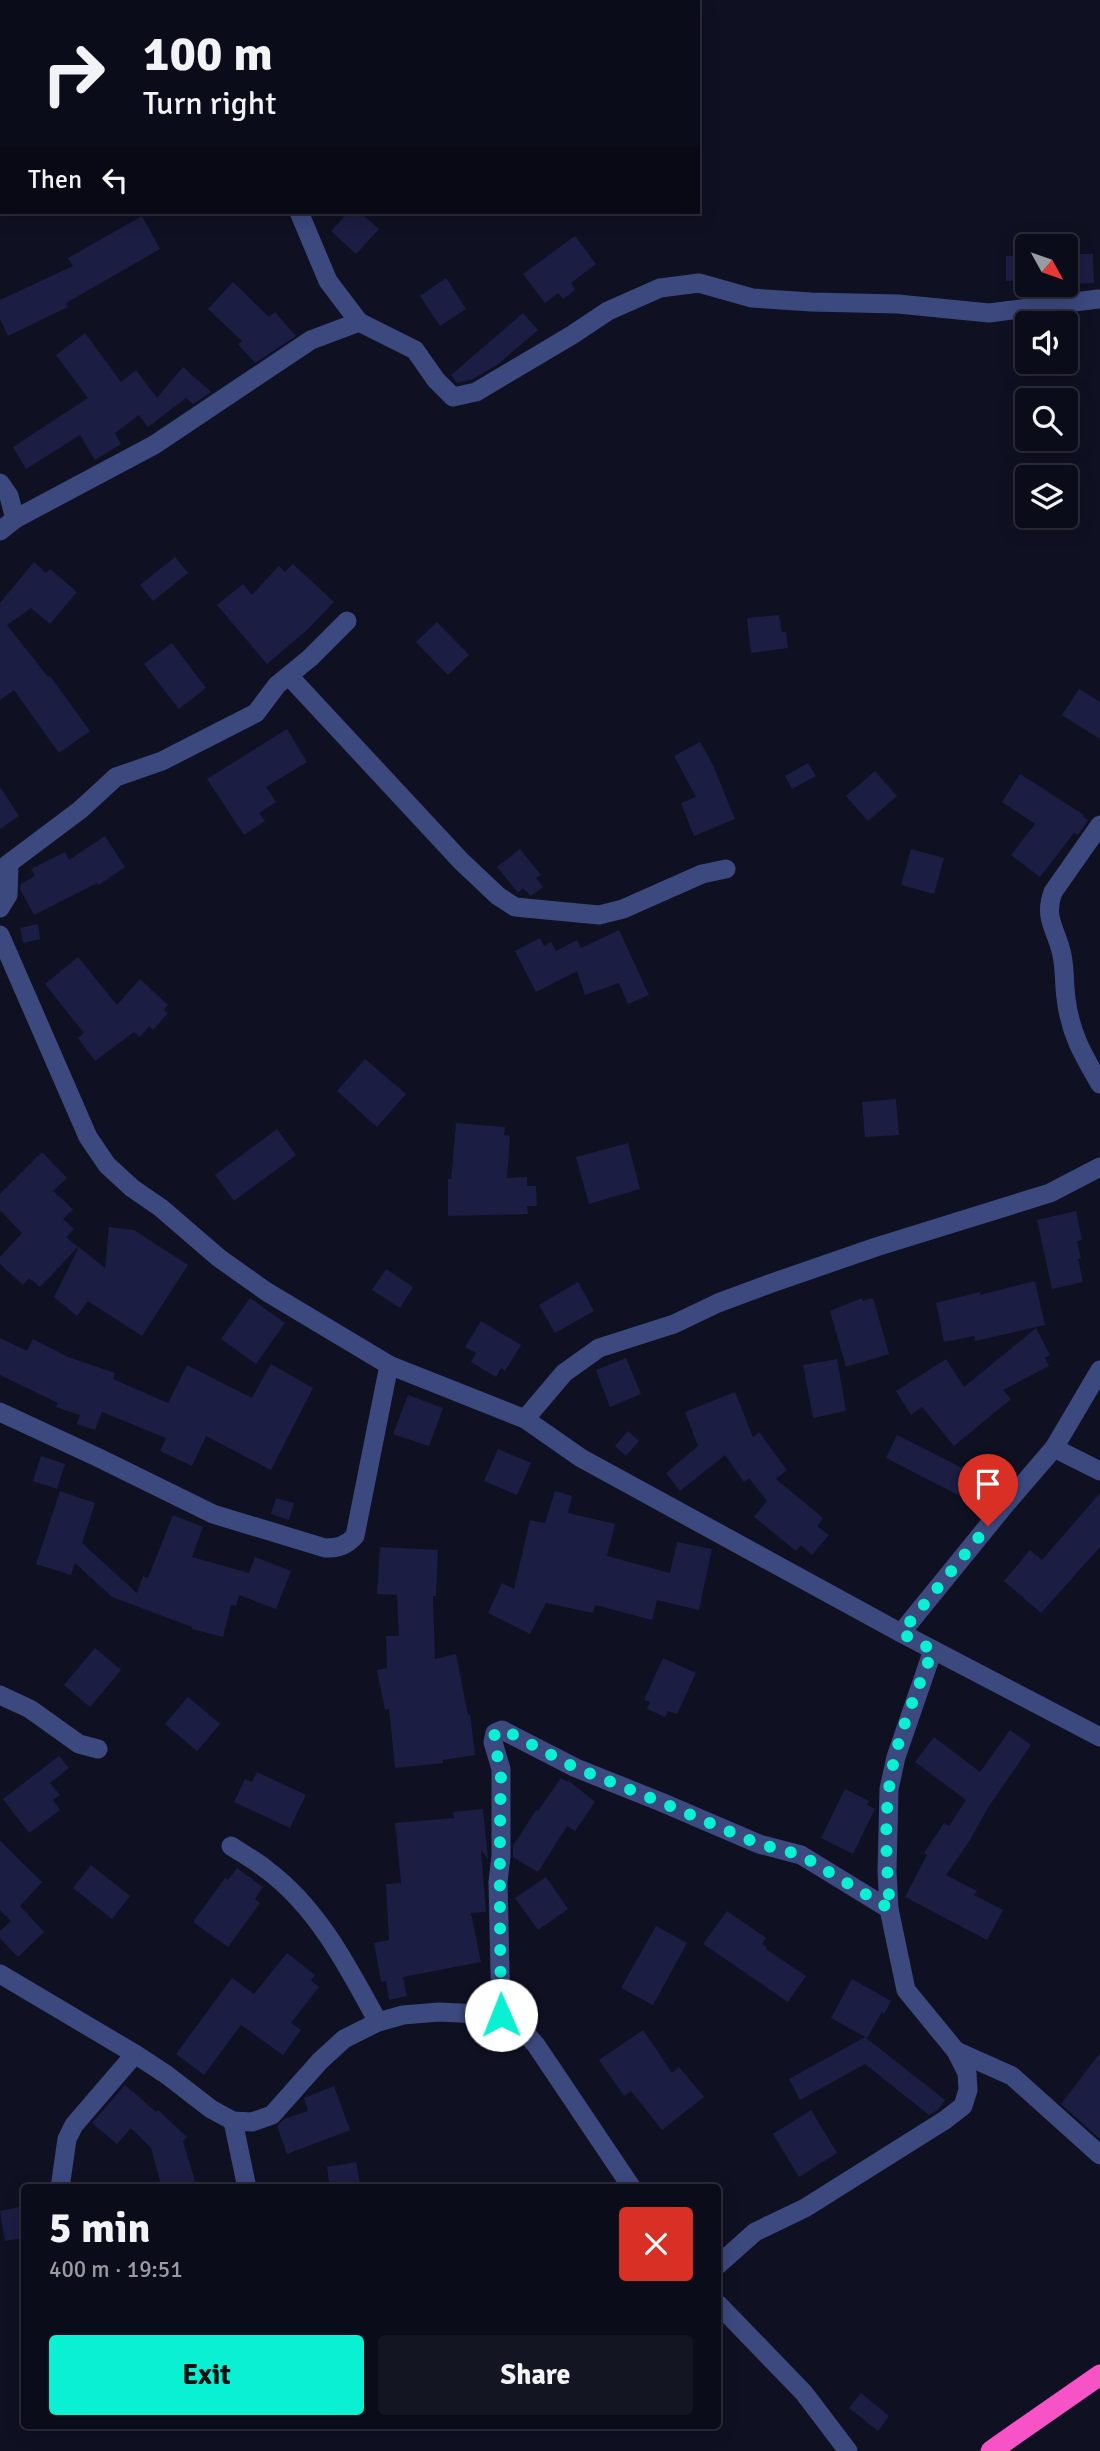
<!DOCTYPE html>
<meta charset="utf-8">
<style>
:root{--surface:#0b0c1a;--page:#141523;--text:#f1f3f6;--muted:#9a9ba2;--line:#2b2c39;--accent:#0af0d3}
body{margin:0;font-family:Signika,sans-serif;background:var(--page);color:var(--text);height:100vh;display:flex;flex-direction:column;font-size:26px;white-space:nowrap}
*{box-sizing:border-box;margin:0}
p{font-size:23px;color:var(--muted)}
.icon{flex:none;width:38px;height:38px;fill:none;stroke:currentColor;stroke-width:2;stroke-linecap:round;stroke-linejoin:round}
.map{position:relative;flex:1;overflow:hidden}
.panel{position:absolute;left:21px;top:2184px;width:700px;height:245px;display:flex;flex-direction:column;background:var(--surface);border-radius:7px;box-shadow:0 4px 18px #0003,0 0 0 2px var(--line)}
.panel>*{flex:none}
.top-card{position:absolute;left:0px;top:0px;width:700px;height:214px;box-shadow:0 4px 18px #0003,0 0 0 2px var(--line);background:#0b0c1a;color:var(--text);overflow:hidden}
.needle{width:46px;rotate:130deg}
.buttons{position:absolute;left:1015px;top:234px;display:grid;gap:14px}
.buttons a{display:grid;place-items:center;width:63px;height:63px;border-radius:7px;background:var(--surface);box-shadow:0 4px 18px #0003,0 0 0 2px var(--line);font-size:35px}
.pin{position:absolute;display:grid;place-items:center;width:60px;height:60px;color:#fff;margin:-72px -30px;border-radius:50% 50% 50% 0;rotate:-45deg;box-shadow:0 0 7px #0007}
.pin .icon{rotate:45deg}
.me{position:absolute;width:77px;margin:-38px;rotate:359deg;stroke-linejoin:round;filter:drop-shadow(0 0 5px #0008)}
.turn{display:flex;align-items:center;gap:24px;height:147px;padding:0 28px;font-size:32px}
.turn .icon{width:91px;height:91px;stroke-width:2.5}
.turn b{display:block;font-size:49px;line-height:60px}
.then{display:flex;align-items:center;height:66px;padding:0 28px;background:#0003;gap:14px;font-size:26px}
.round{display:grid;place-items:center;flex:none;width:74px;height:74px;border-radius:7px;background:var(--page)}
.head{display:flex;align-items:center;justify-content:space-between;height:119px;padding:0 28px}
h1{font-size:42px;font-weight:800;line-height:52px}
.primary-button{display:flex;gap:14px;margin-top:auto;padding:14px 28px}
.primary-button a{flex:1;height:80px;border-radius:7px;background:var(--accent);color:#111;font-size:28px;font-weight:800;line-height:80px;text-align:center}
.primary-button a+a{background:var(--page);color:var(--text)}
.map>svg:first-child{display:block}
</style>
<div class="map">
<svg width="1100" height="2451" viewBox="0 0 1100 2451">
<rect width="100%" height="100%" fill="#0f1022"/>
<g fill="#1c1d42">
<path d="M 349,212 L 360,212 L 379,229 L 356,254 L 331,231 Z"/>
<path d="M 142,216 L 160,249 L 66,303 L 68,307 L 8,336 L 0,319 L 0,300 L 73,266 L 68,258 Z"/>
<path d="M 575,236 L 596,264 L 571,283 L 575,290 L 563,299 L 558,293 L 545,303 L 523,274 Z"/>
<path d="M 1066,254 L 1093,254 L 1094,283 L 1066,284 Z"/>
<path d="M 1006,256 L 1027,256 L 1027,280 L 1006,281 Z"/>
<path d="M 446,278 L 466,309 L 440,326 L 420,296 Z"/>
<path d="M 233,282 L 269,317 L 275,312 L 296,336 L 255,363 L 238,344 L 242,341 L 208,309 Z"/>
<path d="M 523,313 L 538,330 L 497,365 L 471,380 L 457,383 L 451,375 Z"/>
<path d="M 85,333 L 121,382 L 136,370 L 157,398 L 183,367 L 211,392 L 193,404 L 186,398 L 148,427 L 139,415 L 115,433 L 121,444 L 95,460 L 80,435 L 26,469 L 13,447 L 88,398 L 56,355 Z"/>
<path d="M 175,557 L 188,573 L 153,601 L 140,585 Z"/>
<path d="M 34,562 L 46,573 L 50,569 L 77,592 L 50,624 L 31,608 L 7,625 L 48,677 L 50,676 L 90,731 L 59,753 L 14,690 L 0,700 L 0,603 Z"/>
<path d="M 293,564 L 334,602 L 308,629 L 267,664 L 217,605 L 243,584 L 252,595 L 279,566 L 285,572 Z"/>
<path d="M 779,615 L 782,632 L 786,632 L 788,648 L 751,653 L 747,618 Z"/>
<path d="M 437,622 L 469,655 L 448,675 L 416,642 Z"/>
<path d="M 172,643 L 206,688 L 179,709 L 144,664 Z"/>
<path d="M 1079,689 L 1100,702 L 1100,739 L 1062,715 Z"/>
<path d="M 287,729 L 307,762 L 266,787 L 276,802 L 259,813 L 265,821 L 244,835 L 207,779 Z"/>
<path d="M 700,742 L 712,763 L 735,819 L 694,836 L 681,803 L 696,797 L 674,756 Z"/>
<path d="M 808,763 L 816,776 L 792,789 L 785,776 Z"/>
<path d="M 875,771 L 897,796 L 868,821 L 846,796 Z"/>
<path d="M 1020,774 L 1084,815 L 1082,816 L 1088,820 L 1078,835 L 1074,833 L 1040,877 L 1011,855 L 1035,824 L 1002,802 Z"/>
<path d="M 0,787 L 19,816 L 0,829 Z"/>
<path d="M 105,836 L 125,867 L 99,885 L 97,883 L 34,915 L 20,889 L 21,884 L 35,876 L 31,869 L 65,852 L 69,860 Z"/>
<path d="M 520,849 L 541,875 L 536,878 L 543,887 L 531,896 L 523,888 L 518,893 L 497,867 Z"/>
<path d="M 911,849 L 944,858 L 934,894 L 901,885 Z"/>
<path d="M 38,924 L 40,939 L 23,943 L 20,928 Z"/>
<path d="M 619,930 L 649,995 L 628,1004 L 619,983 L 585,995 L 577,971 L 536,992 L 515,951 L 540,938 L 544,946 L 551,942 L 556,951 L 577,940 L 581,948 Z"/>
<path d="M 78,957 L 117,1005 L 140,979 L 168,1005 L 164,1010 L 168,1013 L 153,1030 L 149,1026 L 140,1037 L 134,1032 L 95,1061 L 78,1038 L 84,1033 L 45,984 Z"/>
<path d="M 365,1059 L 406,1094 L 377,1127 L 337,1091 Z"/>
<path d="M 896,1099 L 899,1135 L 865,1137 L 862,1102 Z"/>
<path d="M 456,1123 L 505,1127 L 504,1135 L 510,1136 L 507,1178 L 527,1177 L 527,1186 L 536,1186 L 537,1206 L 527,1206 L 528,1214 L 448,1216 L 448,1179 L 451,1179 Z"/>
<path d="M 277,1129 L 296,1155 L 234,1201 L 215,1175 Z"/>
<path d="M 628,1143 L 640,1189 L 589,1204 L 576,1157 Z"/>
<path d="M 42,1152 L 67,1178 L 53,1191 L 73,1209 L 63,1219 L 74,1229 L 66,1237 L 78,1247 L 40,1287 L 29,1278 L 23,1285 L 0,1264 L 0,1257 L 22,1233 L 0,1210 L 0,1194 Z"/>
<path d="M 1076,1211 L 1082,1240 L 1077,1241 L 1081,1259 L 1078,1259 L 1083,1282 L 1052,1289 L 1037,1220 Z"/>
<path d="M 109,1227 L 134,1230 L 188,1265 L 142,1336 L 88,1301 L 77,1316 L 54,1297 L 79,1247 L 105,1268 Z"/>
<path d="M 386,1269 L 413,1287 L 400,1308 L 372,1290 Z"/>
<path d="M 1035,1281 L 1045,1325 L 975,1341 L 974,1336 L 944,1342 L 936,1303 L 980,1292 L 980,1295 Z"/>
<path d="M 578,1282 L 594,1311 L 555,1333 L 539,1305 Z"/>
<path d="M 250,1298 L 285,1323 L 256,1364 L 221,1339 Z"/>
<path d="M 862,1298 L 863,1301 L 873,1298 L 889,1354 L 846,1367 L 830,1311 Z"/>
<path d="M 481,1321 L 521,1345 L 505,1371 L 501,1368 L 496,1377 L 471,1362 L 476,1353 L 465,1347 Z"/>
<path d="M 1036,1328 L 1050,1355 L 1045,1358 L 1049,1366 L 1003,1390 L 1011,1399 L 954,1446 L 922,1407 L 911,1415 L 896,1391 L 946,1359 L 964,1387 Z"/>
<path d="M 0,1338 L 27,1351 L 33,1339 L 68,1357 L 115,1373 L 113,1379 L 168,1403 L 187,1365 L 252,1398 L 271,1364 L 313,1388 L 271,1470 L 206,1436 L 192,1466 L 160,1451 L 166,1438 L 102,1412 L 95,1430 L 77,1424 L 80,1415 L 56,1407 L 58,1403 L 0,1375 Z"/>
<path d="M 626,1358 L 641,1394 L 610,1407 L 596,1370 Z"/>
<path d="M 837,1359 L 846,1411 L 813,1418 L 803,1365 Z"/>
<path d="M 735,1392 L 753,1437 L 759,1432 L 787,1470 L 776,1479 L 823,1518 L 817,1526 L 829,1535 L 812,1555 L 801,1545 L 796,1551 L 754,1517 L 767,1501 L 749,1478 L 744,1482 L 725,1455 L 680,1491 L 666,1473 L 698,1446 L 685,1412 Z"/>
<path d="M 408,1395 L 443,1408 L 429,1446 L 393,1434 Z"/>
<path d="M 628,1431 L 639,1441 L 626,1456 L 615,1446 Z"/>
<path d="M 897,1435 L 980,1477 L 968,1500 L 886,1458 Z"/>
<path d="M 498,1449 L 531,1463 L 517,1495 L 484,1481 Z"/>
<path d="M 41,1456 L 65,1464 L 57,1489 L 33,1481 Z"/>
<path d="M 60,1491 L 95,1503 L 82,1543 L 137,1593 L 143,1576 L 148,1578 L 173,1515 L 203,1527 L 192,1557 L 249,1573 L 255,1557 L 291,1571 L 276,1609 L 239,1595 L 236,1606 L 231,1605 L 223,1637 L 192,1629 L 192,1627 L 112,1597 L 75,1563 L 71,1575 L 36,1564 Z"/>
<path d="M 555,1491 L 572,1496 L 568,1513 L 615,1524 L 607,1556 L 670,1573 L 677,1542 L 712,1549 L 699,1610 L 657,1600 L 652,1620 L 595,1605 L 593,1613 L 546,1603 L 530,1634 L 488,1613 L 502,1583 L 514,1589 L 530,1520 L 545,1523 Z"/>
<path d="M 1100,1493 L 1100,1547 L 1041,1613 L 1004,1581 L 1030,1550 L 1042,1560 Z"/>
<path d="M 276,1498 L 294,1503 L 289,1520 L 271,1514 Z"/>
<path d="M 380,1547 L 438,1550 L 436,1596 L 433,1596 L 435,1659 L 456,1654 L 468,1715 L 470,1714 L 475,1755 L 443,1760 L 443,1763 L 395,1768 L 389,1709 L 385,1710 L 377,1670 L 387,1668 L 386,1636 L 399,1636 L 397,1595 L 377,1594 Z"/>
<path d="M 95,1648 L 121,1670 L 90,1707 L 64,1685 Z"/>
<path d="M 663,1658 L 696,1673 L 677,1714 L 668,1711 L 665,1717 L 647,1709 L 650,1702 L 644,1700 Z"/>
<path d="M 188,1697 L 220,1724 L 197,1751 L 165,1724 Z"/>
<path d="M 1010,1730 L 1031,1745 L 989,1806 L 970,1840 L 946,1875 L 977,1891 L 974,1895 L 1003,1910 L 987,1940 L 905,1897 L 927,1855 L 924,1853 L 944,1823 L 949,1826 L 966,1800 L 915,1762 L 934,1737 L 980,1772 Z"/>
<path d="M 59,1756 L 69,1768 L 50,1783 L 60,1795 L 53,1800 L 60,1810 L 29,1833 L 3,1799 Z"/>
<path d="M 257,1772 L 306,1795 L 290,1828 L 234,1802 L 245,1779 L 252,1782 Z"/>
<path d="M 561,1778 L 567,1782 L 568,1780 L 595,1802 L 575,1831 L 567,1826 L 538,1872 L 513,1857 L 513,1846 L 536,1810 L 538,1811 Z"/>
<path d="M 845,1789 L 869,1801 L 867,1805 L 875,1809 L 853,1854 L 821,1838 Z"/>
<path d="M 483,1809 L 488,1859 L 481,1850 L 486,1912 L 471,1913 L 481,1962 L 403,1977 L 407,1996 L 389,2000 L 386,1981 L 381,1982 L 374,1943 L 389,1940 L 386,1884 L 401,1883 L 395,1823 L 454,1818 L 453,1812 Z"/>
<path d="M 0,1841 L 42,1882 L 20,1906 L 44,1932 L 18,1957 L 0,1938 L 0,1931 L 11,1921 L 0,1910 Z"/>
<path d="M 91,1865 L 130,1896 L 112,1919 L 73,1888 Z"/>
<path d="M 237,1868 L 263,1887 L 255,1899 L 260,1903 L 228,1947 L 193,1922 L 225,1878 L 228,1880 Z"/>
<path d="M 546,1877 L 568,1909 L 538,1930 L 515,1898 Z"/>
<path d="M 727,1911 L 766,1938 L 762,1944 L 767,1947 L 766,1949 L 806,1976 L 788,2002 L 703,1944 Z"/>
<path d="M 656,1926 L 687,1943 L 653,2005 L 621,1988 Z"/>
<path d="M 287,1953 L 315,1975 L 311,1981 L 319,1987 L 291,2023 L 301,2030 L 283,2055 L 241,2025 L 204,2075 L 176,2054 L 232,1978 L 254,1994 Z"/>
<path d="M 852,1979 L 891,2001 L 884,2014 L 882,2012 L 867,2038 L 831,2018 Z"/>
<path d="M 643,2030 L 672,2073 L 679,2067 L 704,2097 L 662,2130 L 631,2091 L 624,2096 L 599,2060 Z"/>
<path d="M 865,2037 L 945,2100 L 938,2110 L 929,2115 L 865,2064 L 800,2100 L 789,2079 Z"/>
<path d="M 1100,2053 L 1100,2139 L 1061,2104 Z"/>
<path d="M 125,2085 L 156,2112 L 158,2110 L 187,2137 L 183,2141 L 197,2188 L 162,2188 L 151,2148 L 131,2128 L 117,2144 L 92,2123 Z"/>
<path d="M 334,2086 L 350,2130 L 287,2154 L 277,2126 L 284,2119 L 308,2111 L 304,2098 Z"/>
<path d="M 811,2110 L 837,2153 L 799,2177 L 773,2134 Z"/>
<path d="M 356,2162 L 361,2188 L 330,2188 L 327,2167 Z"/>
<path d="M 24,2206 L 24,2238 L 5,2241 L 0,2211 Z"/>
<path d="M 861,2393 L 889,2416 L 878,2431 L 849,2408 Z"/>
</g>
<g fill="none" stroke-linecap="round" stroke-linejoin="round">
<g stroke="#3c497f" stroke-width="19">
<path d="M 66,2 L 67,0"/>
<path d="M 351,2 L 353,0"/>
<path d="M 0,119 L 2,117"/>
<path d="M 299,212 L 328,281 L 359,322"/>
<path d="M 0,483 L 9,496 L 15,519"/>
<path d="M 0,531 L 15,519 L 154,445 L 311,340 L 359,322 L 415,350 L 436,380 L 453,397 L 476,392 L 572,335 L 608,311 L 660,288 L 699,283 L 752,298 L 811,302 L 898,304 L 989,313 L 1098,299"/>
<path d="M 289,676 L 461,861 L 498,896 L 515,907 L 599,915 L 623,909 L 702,874 L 726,869"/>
<path d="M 1100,825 L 1053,892 C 1043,919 1057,930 1062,955 C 1065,969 1064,984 1066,998 C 1070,1033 1083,1055 1100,1084"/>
<path d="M 0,870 L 80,810 L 116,777 L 162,761 L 256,713 L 277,685 L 310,658 L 347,621"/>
<path d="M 0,908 L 8,895 L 9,865"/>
<path d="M 0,935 L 88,1137 L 107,1165 L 132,1188 L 161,1208 L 219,1258 L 267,1292 L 389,1365 L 525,1419 L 581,1458 L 901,1633 L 1100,1737"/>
<path d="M 0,1412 L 97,1457 L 213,1514 L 325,1548 C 338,1548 346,1546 355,1536 L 389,1365"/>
<path d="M 525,1419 L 564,1373 L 599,1348 L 674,1324 L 718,1303 L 769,1284 L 876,1247 L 1050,1193 L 1100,1167"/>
<path d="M 1054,1448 L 1100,1471"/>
<path d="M 901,1633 L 1005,1505 L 1054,1448 L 1100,1370"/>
<path d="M 0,1695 L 30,1709 L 79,1744 L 98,1749"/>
<path d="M 231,1846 C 243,1854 256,1861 267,1870 C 318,1908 348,1967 378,2022"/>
<path d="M 0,1974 L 135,2054 L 167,2075 L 211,2109 L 233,2121 L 252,2122 L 272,2115 L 320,2061 L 344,2039 L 378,2022 L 403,2015 L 439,2012 L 501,2015 L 517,2024 L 536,2045 L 632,2188"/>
<path d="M 501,2015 L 498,1882 L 501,1856 L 501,1769 L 493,1742 L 495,1733 L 502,1730 L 576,1768 L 661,1802 L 759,1844 L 801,1855 L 889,1909"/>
<path d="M 956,2051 L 1012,2076 L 1100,2155"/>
<path d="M 233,2121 L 247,2188"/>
<path d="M 60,2188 L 67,2139 L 74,2125 L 135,2054"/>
<path d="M 718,2265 L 755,2232 L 805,2208 L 945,2120 L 963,2106 L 968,2090 L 967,2073 L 956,2051 L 906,1990 L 889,1909 L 887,1871 L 889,1789 L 896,1757 L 933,1650"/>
<path d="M 718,2304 L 804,2393 L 848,2451"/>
</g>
<path stroke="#f852c7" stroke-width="21" d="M 991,2451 L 1100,2375"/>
</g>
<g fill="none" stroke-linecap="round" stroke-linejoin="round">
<path stroke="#0af0d3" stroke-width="12" stroke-dasharray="0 21.6" d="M 501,2015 C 500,1934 499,1854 501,1774 C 501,1759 491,1747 495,1733 L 502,1730 L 508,1732 L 576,1768 L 661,1802 L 759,1844 L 801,1855 L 890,1909 C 887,1870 884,1828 889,1789 C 894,1743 916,1693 933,1650 L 901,1633 L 988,1526"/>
</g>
</svg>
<div class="buttons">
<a><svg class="needle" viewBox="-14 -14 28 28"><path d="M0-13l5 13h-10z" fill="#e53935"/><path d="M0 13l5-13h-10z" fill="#9a9ba2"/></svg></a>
<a><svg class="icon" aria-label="sound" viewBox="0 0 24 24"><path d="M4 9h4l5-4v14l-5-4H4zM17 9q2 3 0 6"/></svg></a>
<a><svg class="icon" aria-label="search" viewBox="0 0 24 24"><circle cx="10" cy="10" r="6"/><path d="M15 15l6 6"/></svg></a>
<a><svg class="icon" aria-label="layers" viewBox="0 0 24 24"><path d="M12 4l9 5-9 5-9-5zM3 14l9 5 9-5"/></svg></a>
</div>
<div class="pin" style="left:988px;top:1526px;background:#d93025"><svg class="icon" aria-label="arrive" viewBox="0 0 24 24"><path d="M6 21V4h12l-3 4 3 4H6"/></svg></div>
<svg class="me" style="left:501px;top:2015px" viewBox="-20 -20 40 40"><circle r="19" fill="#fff"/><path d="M0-13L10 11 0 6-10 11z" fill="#0af0d3"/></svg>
<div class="top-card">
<div class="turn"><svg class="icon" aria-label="right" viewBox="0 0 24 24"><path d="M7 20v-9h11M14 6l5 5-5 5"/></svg><div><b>100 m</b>Turn right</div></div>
<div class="then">Then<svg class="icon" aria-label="left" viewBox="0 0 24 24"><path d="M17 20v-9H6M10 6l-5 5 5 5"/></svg></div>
</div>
<section class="panel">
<div class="head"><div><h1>5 min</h1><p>400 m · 19:51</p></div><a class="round" style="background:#d93025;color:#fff"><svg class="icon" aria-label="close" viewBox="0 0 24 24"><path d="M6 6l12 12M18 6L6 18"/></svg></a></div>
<div class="primary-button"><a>Exit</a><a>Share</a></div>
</section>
</div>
